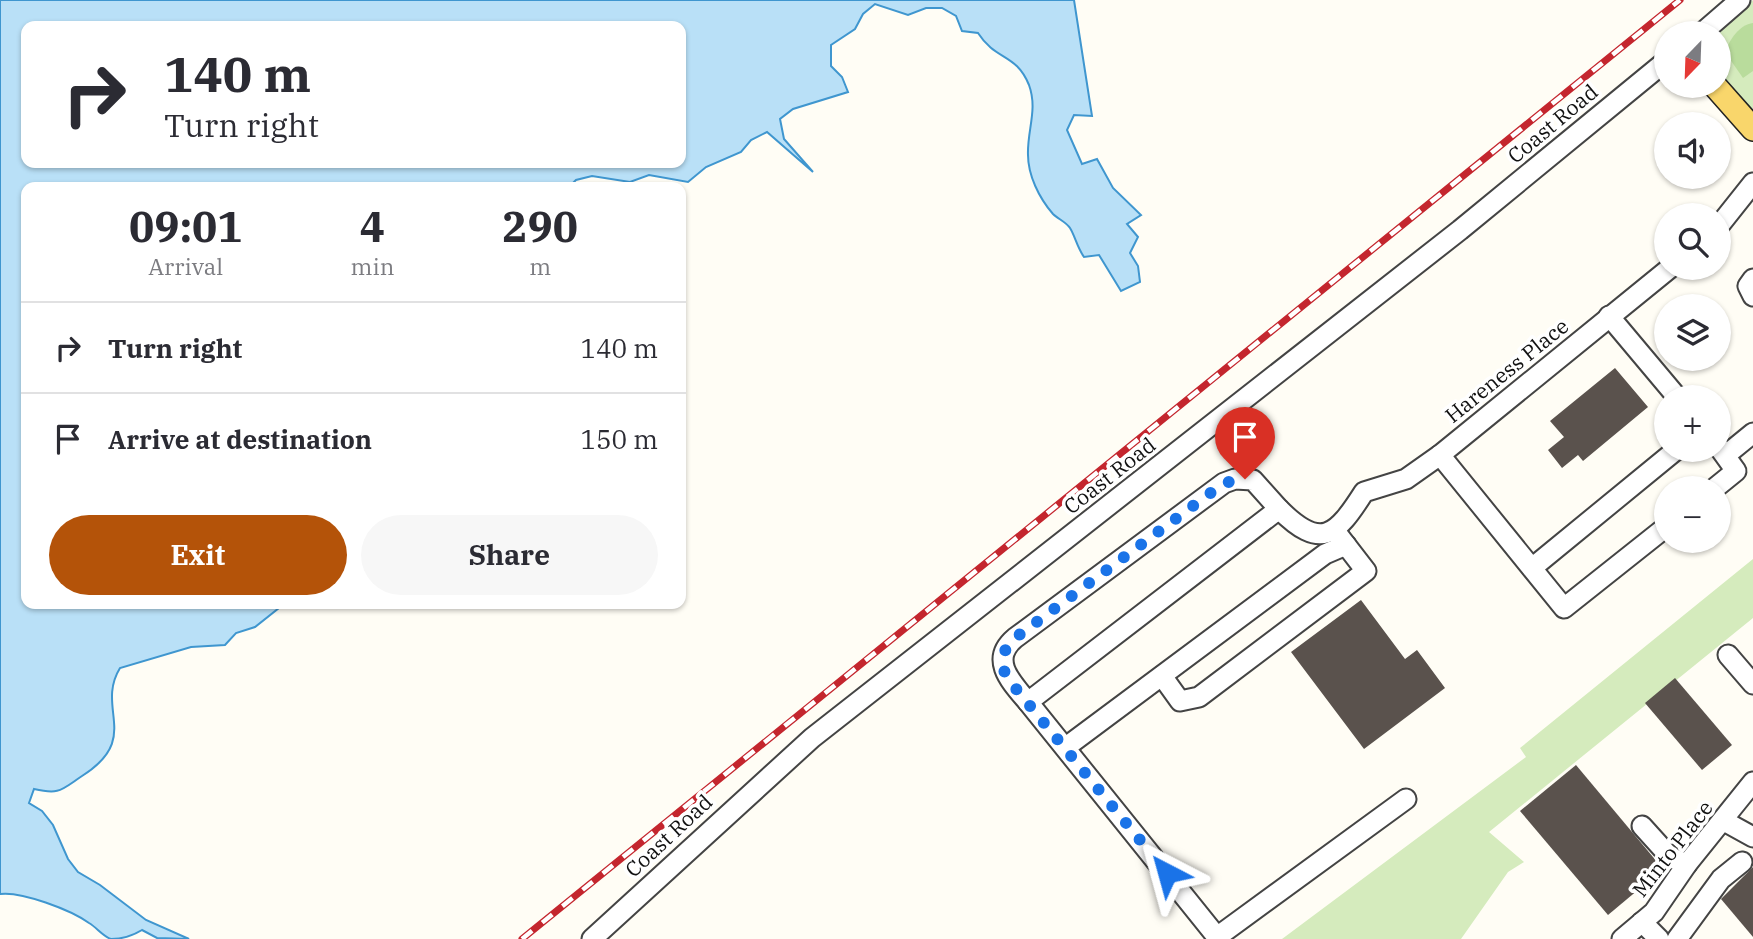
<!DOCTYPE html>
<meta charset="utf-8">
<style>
:root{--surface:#fff;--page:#f7f7f7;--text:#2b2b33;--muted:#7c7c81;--line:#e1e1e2;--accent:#b45309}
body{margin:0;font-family:"IBM Plex Serif",serif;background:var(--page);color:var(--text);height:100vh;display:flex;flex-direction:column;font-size:26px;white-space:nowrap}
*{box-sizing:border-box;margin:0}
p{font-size:23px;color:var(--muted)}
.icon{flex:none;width:38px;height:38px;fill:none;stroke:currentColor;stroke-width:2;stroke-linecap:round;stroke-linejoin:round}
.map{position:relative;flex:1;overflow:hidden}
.side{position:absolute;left:21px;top:182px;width:665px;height:427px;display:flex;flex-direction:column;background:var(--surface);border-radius:14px;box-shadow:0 2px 5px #0004}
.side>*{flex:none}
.banner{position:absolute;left:21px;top:21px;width:665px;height:147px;border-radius:14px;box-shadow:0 2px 5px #0004;background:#fff;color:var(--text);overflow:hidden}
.needle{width:46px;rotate:203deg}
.buttons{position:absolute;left:1654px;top:21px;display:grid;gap:14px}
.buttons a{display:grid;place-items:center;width:77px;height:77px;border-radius:50%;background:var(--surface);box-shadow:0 2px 5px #0004;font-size:35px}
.pin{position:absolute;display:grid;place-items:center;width:60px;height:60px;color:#fff;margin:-72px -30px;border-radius:50% 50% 50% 0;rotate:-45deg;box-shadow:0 0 7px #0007}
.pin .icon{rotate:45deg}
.me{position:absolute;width:77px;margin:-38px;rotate:321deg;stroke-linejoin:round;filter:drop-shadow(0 0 5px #0008)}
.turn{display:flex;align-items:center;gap:24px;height:147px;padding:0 28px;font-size:32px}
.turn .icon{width:91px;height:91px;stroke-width:2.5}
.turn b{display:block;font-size:49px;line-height:60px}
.eta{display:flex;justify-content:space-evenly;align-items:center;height:119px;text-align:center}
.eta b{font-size:42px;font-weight:800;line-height:49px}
.primary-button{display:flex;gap:14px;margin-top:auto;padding:14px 28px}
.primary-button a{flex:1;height:80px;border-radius:42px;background:var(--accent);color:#fff;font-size:28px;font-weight:800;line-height:80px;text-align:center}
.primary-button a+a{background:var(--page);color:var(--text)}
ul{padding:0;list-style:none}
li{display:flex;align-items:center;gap:21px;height:91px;padding:0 28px;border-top:2px solid var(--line)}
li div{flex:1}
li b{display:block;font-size:26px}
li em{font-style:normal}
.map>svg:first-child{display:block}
</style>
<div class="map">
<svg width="1753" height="939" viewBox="0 0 1753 939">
<rect width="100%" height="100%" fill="#fffdf5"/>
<g fill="#d5ebbd">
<path d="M 1753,0 L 1753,118 C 1725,82 1719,80 1718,33 Z"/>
<path d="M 1753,559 L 1753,618 L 1489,832 L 1524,862 L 1508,872 L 1461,939 L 1282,939 L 1526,757 L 1520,748 Z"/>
</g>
<path fill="#b9dc9c" d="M 1753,23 L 1753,71 L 1743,78 L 1725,52 C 1730,39 1739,25 1753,23 Z"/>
<path fill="#b9e0f7" stroke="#3f96cf" stroke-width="2" fill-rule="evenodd" d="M 0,0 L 1074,0 L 1092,116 L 1074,115 L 1067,130 L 1082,164 L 1097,159 L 1113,188 L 1141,215 L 1127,224 L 1138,237 L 1130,253 L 1138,266 L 1140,282 L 1121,291 L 1099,255 L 1084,257 C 1077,247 1075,236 1070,228 C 1066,222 1058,219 1053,214 C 1039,198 1028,175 1028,155 C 1027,130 1038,110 1029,85 C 1016,53 996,61 978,33 L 962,31 L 956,16 L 942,8 L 926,8 L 908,15 L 875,4 L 863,14 L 855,29 L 831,45 L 831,66 L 842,77 L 848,92 L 793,109 L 780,119 L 784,139 L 813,172 L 767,132 L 751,140 L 741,152 L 706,167 L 688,182 L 649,175 L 630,182 L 592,176 L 576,180 L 569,187 L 26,187 L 26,604 L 284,604 L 255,627 L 236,633 L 225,645 L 191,647 L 120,668 C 95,709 142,738 82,776 C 61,790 60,795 34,789 L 29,803 L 42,811 L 53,825 L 68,859 L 78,872 L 100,885 L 146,920 L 189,939 L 157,938 L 142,930 C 132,936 123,939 111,939 C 104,937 96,927 89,923 C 71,910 21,891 0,894 ZM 26,26 L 681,26 L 681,163 L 26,163 Z"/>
<g fill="#5a524d">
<path d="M 1615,368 L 1648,407 L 1583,461 L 1578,455 L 1562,468 L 1548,450 L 1564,437 L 1550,421 Z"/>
<path d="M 1361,600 L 1405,659 L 1417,650 L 1445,688 L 1364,749 L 1291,652 Z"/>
<path d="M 1675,678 L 1732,745 L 1702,770 L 1645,703 Z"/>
<path d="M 1576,765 L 1663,869 L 1608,915 L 1520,811 Z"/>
<path d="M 1753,867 L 1753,937 L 1721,899 Z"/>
</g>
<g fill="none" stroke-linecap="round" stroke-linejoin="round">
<defs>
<g id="minor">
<path d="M 1702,33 L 1740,0"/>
<path d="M 1718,227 L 1753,183"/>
<path d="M 1753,279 L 1748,286 L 1753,296"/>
<path d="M 1609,316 L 1677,397"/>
<path d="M 1440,455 L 1564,608 L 1666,527"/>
<path d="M 1726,455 L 1753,433"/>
<path d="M 1715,488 L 1736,471 L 1718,446"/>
<path d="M 1532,568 L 1676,450"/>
<path d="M 1728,655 L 1753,684"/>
<path d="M 1162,676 L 1180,701 L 1199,697 L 1366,571 L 1339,536"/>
<path d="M 1028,702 C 1011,682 989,660 1015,638 L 1224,483 L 1235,479 L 1253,480 L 1279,509"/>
<path d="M 1066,747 L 1325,554 L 1346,545"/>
<path d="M 1406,799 L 1217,937 L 1028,702 L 1279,509 C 1321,551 1336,536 1364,492 L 1406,479 L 1440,455 L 1670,268"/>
<path d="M 1724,821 L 1753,837"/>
<path d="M 1642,826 L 1670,857 L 1687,864"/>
<path d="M 1642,922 L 1659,939"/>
<path d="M 592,939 L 812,738 L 1460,230 L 1666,61"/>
<path d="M 1622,939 L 1654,912 L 1687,864 L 1753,782"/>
<path d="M 1677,939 L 1721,879 L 1742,862"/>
</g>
<path id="major" d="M 1715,86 L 1753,129"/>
</defs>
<use href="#minor" stroke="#444" stroke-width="23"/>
<use href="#major" stroke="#222" stroke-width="26"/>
<use href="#minor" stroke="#fff" stroke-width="19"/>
<use href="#major" stroke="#f9d66b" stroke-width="23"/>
<defs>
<path id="rail" d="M 522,939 L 1680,0"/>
</defs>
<use href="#rail" stroke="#c4262e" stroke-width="7"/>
<use href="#rail" stroke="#fff" stroke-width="4.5" stroke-dasharray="13" stroke-linecap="butt"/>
</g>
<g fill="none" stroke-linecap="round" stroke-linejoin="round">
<path stroke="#1a73e8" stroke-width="12" stroke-dasharray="0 21.6" d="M 1167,873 L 1008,679 C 999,664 1002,649 1015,638 L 1224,483 L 1245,479"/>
</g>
<g text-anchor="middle" stroke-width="7" stroke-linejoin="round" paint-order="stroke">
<g font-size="21" fill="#111" stroke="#fff">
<text transform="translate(1553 124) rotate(-40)" y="7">Coast Road</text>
<text transform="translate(1507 371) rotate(-39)" y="7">Hareness Place</text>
<text transform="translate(1110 476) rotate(-38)" y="7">Coast Road</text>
<text transform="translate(669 836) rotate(-43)" y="7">Coast Road</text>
<text transform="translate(1673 849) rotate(-52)" y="7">Minto Place</text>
</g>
</g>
</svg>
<div class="buttons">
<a><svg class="needle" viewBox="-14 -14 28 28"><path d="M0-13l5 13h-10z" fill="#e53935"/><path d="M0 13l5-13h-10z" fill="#7c7c81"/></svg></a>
<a><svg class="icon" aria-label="sound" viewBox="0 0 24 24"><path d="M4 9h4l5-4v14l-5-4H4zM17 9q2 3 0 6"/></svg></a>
<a><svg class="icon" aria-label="search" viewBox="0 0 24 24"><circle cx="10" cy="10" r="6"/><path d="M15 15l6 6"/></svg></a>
<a><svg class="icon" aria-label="layers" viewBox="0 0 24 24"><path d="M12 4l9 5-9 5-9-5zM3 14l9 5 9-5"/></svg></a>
<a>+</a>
<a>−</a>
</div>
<div class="pin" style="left:1245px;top:479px;background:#d93025"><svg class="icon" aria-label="arrive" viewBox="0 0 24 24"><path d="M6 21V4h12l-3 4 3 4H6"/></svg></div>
<svg class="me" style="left:1167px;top:873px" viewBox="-20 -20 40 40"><path d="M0-17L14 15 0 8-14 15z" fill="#1a73e8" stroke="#fff" stroke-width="4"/></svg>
<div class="banner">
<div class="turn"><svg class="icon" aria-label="right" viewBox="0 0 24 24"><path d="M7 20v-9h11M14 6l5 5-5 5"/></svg><div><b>140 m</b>Turn right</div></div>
</div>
<section class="side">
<div class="eta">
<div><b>09:01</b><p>Arrival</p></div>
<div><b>4</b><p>min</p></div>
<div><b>290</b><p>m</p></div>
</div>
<ul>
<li><svg class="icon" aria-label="right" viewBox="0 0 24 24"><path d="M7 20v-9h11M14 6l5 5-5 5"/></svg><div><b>Turn right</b></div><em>140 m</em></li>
<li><svg class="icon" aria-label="arrive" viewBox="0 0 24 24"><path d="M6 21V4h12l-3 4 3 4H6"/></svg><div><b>Arrive at destination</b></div><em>150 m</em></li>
</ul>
<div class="primary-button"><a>Exit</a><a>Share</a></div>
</section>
</div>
